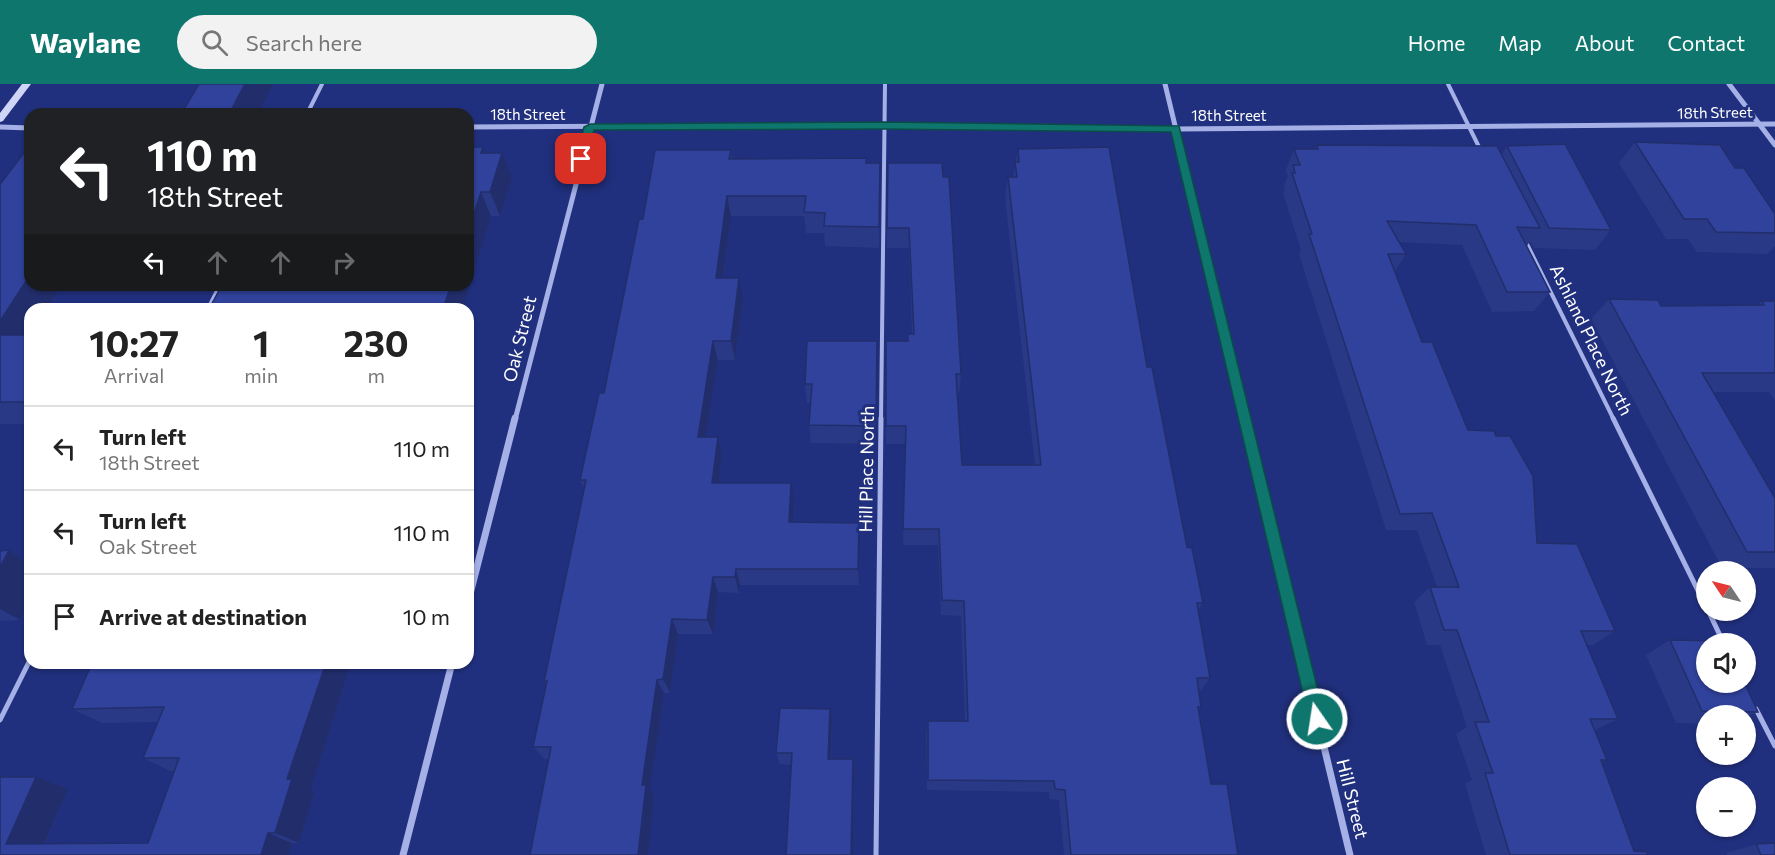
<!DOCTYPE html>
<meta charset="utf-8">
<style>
:root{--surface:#fff;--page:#f2f2f2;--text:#222;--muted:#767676;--line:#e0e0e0;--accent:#0f766e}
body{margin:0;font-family:Commissioner,sans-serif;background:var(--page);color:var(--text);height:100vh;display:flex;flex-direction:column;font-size:22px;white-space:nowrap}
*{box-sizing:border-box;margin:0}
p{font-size:20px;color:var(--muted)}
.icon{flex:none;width:33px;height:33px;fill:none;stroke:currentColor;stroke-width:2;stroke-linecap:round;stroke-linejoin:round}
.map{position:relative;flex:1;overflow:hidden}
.panel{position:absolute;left:24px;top:219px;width:450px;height:366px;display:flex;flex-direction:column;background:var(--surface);border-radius:18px;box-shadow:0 2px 4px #0004}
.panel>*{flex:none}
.hud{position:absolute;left:24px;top:24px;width:450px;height:183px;border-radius:18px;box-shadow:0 2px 4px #0004;background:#202124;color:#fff;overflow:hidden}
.needle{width:39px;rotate:305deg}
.tools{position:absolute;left:1696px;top:477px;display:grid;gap:12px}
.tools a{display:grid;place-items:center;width:60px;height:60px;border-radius:50%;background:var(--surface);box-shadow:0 2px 4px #0004;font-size:30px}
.pin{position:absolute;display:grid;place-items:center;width:51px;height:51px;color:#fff;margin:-26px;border-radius:12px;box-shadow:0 3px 9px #0006}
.me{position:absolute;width:66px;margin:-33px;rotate:347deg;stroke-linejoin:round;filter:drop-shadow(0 0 4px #0008)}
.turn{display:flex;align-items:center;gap:21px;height:126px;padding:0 24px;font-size:27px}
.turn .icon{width:78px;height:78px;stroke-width:2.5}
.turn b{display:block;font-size:42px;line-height:51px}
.lanes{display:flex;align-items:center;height:57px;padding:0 24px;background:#0003;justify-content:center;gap:30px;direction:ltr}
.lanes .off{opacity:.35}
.eta{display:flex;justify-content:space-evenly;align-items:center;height:102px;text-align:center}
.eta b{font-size:36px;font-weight:700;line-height:42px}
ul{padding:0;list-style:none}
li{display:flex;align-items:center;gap:18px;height:84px;padding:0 24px;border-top:2px solid var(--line)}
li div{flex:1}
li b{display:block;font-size:22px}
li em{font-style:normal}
header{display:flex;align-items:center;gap:36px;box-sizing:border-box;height:84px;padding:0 30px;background:var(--accent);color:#fff}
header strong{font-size:28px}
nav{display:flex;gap:33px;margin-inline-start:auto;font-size:21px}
.search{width:420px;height:54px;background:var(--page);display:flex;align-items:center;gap:15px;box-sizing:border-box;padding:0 21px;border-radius:33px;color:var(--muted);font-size:22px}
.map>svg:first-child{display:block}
</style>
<header>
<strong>Waylane</strong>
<div class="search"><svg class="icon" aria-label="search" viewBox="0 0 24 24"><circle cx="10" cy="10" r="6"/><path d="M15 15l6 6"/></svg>Search here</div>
<nav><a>Home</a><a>Map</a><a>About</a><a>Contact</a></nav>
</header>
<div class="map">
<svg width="1775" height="771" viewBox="0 0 1775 771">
<rect width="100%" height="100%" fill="#21307e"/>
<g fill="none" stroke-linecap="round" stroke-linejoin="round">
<g stroke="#a5b0e7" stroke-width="4">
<path d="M 1448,0 L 1480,65"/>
<path d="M 307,30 L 322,0"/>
<path d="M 1525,156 L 1614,336"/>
<path d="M 208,225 L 220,201"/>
<path d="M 881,336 L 885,0"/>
</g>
<g stroke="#a5b0e7" stroke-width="5">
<path d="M 1613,334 L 1707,525"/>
<path d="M 1708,526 L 1724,560"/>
<path d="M 1756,625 L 1775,662"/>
<path d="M 0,636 L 30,576"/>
<path d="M 876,771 L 881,334"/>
</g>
<g stroke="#a5b0e7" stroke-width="5">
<path d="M 1165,0 L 1246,336"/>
<path d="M 1729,0 L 1775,61"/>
<path d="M 0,43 L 30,44"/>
<path d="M 468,43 L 884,41 L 1175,45 L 1775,40"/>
<path d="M 515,336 L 602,0"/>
</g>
<g stroke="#a5b0e7" stroke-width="7">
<path d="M 1245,334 L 1350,771"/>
<path d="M 468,518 L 515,334"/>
<path d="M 403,771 L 452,579"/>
</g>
<path fill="#cfd5f6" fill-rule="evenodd" d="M 22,0 L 31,0 L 3,37 L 0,38 L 0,29 Z"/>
</g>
<g fill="#293985">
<path d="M 1635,58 L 1735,84 L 1775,130 L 1775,162 L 1767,170 L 1697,168 L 1688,155 L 1666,155 L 1619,79 Z"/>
<path d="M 1317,61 L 1502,70 L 1507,62 L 1611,146 L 1595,166 L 1534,164 L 1530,157 L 1527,162 L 1550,208 L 1534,227 L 1492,228 L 1462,161 L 1399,158 L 1406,170 L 1395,187 L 1422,258 L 1468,346 L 1537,459 L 1615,547 L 1593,561 L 1587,561 L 1618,635 L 1595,646 L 1607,676 L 1602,679 L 1634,767 L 1648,771 L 1486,771 L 1465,700 L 1472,696 L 1456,650 L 1467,643 L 1440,561 L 1427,561 L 1414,518 L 1430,503 L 1437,503 L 1417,446 L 1386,446 L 1299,170 L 1301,166 L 1283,109 L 1285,105 L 1284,101 L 1288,92 L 1286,86 L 1294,65 L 1315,65 Z"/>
<path d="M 483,63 L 486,69 L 512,93 L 500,132 L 491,132 L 463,225 Z"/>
<path d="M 1018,65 L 1147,283 L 1187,463 L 1203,519 L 1198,526 L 1210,594 L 1200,608 L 1199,608 L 1201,623 L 1198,627 L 1211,700 L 1238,771 L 1064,771 L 1059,716 L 1049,715 L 1049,708 L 927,706 L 926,649 L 928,637 L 965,637 L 961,532 L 941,531 L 938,461 L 903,461 L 905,360 L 886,360 L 886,257 L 908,257 L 912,250 L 909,164 L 887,164 L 888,79 L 943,93 L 961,290 L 959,309 L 957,309 L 962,381 L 1035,381 L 1005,114 L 1008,93 L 1013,93 Z"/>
<path d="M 731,66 L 732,75 L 866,79 L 880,99 L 879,164 L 825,162 L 824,149 L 806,149 L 804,132 L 731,132 L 723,194 L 743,213 L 735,276 L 718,276 L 706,353 L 718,353 L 722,371 L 719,399 L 794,416 L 793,438 L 860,455 L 859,501 L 740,501 L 739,509 L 718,508 L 713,550 L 678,550 L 670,609 L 664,609 L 650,706 L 654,711 L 549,675 L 545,675 L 533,663 L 546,600 L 544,598 L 584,404 L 580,396 L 604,309 L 643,135 Z"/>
<path d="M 0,99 L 1,99 L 30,201 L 62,201 L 47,225 L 30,225 L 30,340 L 0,340 Z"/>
<path d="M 1609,215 L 1661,222 L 1758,221 L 1762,217 L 1775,217 L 1775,317 L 1769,308 L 1713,308 L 1775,414 L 1775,484 L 1722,484 L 1591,235 Z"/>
<path d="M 877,257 L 876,360 L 811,359 L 809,341 L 810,319 L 807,319 L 805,300 Z"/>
<path d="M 9,466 L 30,480 L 30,515 L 20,536 L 0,537 L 0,467 Z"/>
<path d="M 1670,556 L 1758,628 L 1746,633 L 1746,632 L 1707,632 L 1707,640 L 1676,639 L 1646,571 Z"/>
<path d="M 92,579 L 351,579 L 311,705 L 315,707 L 299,759 L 292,759 L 289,771 L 0,771 L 68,705 L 45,760 L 148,759 L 175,687 L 170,687 L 143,674 L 158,638 L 102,639 L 72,625 Z"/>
<path d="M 832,637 L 831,675 L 854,686 L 853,771 L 786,771 L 791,681 L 780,680 L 776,669 Z"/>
<path d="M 1756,760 L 1775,771 L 1727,771 L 1726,769 Z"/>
</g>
<g fill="#222e6c">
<path d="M 245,0 L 273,0 L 258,30 L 229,30 Z"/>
<path d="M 483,63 L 493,87 L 481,69 Z"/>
<path d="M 502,69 L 512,93 L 500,132 L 490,108 Z"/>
<path d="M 481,108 L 491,132 L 463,225 L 443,225 L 451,201 L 468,201 L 468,148 Z"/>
<path d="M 727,112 L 731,132 L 720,214 L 716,194 Z"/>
<path d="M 30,191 L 30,201 L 62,201 L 47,225 L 30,225 L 30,252 L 0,260 L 0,237 Z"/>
<path d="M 739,194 L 743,213 L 735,276 L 731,257 Z"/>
<path d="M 713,257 L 718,276 L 703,371 L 698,353 Z"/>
<path d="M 877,257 L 878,276 L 876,360 L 876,342 Z"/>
<path d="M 718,353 L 722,371 L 717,416 L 712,399 Z"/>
<path d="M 791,399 L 794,416 L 792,454 L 789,438 Z"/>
<path d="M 859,439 L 860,455 L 859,501 L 858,485 Z"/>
<path d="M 9,466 L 30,480 L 30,515 L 20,536 L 0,525 L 0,483 Z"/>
<path d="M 736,485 L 740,501 L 739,509 L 735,493 Z"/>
<path d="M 713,493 L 718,508 L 713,550 L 707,536 Z"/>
<path d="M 672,535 L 678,550 L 670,609 L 663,595 Z"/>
<path d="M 326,579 L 351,579 L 311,705 L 315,707 L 299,759 L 275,749 L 287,695 Z"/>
<path d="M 657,596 L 664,609 L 650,706 L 654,711 L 648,771 L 638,771 L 642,701 Z"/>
<path d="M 830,625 L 832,637 L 830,686 L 828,675 Z"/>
<path d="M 853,675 L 854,686 L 853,771 L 851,771 Z"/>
<path d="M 36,693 L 68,705 L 40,770 L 6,760 Z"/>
<path d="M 268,749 L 292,759 L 289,771 L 261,771 Z"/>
</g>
<g fill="#30429b" stroke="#222e6c" stroke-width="1.5">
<path d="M 199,0 L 245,0 L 229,30 L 181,30 Z"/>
<path d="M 1635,58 L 1720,61 L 1735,84 L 1744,84 L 1775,130 L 1775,149 L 1716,148 L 1707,135 L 1684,135 Z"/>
<path d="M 1565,60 L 1611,146 L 1549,144 L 1507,62 Z"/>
<path d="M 30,61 L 30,191 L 0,237 L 0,99 L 1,99 Z"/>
<path d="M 1317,61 L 1497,62 L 1540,144 L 1517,143 L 1550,208 L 1507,208 L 1476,141 L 1387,137 L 1406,170 L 1388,170 L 1422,258 L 1432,258 L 1468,346 L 1494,347 L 1496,352 L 1510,352 L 1533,392 L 1537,459 L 1577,460 L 1615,547 L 1581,547 L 1618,635 L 1590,635 L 1607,676 L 1601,676 L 1634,767 L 1647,768 L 1648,771 L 1510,771 L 1485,689 L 1493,689 L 1475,638 L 1489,638 L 1457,546 L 1444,546 L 1430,503 L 1459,503 L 1432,429 L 1400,430 L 1309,150 L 1312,150 L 1292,89 L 1295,89 L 1293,81 L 1300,81 L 1294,65 L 1318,65 Z"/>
<path d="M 468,63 L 483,63 L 481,69 L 502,69 L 490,108 L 481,108 L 468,148 Z"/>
<path d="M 1109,63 L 1147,283 L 1152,283 L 1187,463 L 1192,464 L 1203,519 L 1197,519 L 1210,594 L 1197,594 L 1201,623 L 1198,623 L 1211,700 L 1227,700 L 1238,771 L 1071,771 L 1065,706 L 1055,705 L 1054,697 L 928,696 L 928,637 L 968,637 L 964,517 L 942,516 L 939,445 L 903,445 L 906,342 L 886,342 L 886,257 L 908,257 L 908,250 L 914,250 L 909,144 L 887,144 L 888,79 L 942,79 L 943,93 L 949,93 L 961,290 L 956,290 L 962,381 L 1041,381 L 1008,93 L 1017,93 L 1015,78 L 1019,78 L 1018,65 Z"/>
<path d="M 655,66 L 731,66 L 729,75 L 866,74 L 866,79 L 880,79 L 879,143 L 824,142 L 825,129 L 804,128 L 806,112 L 727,112 L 716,194 L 739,194 L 731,257 L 713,257 L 698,353 L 718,353 L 712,399 L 791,399 L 789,438 L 859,439 L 858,485 L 736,485 L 735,493 L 713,493 L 707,536 L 672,535 L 663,595 L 657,596 L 642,701 L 646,701 L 638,771 L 530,771 L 551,663 L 533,663 L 547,597 L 544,598 L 586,396 L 580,396 L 599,309 L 604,309 L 639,135 L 643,135 Z"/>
<path d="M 222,201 L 451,201 L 443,225 L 209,225 Z"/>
<path d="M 1609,215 L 1658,216 L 1661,222 L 1764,221 L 1762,217 L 1775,217 L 1775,289 L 1702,289 L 1775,414 L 1775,468 L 1747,468 Z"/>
<rect x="0" y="251" width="30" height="67"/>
<path d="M 807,257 L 877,257 L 876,342 L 809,341 L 812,300 L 805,300 Z"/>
<path d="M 9,466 L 0,483 L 0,467 Z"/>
<path d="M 1670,556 L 1724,557 L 1725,560 L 1707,560 L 1707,598 L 1744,598 L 1758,628 L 1702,627 Z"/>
<path d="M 92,579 L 326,579 L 287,695 L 292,695 L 275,749 L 268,749 L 261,771 L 0,771 L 0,693 L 36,693 L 6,760 L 148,759 L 179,674 L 143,674 L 164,623 L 72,625 Z"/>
<path d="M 780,624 L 830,625 L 828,675 L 853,675 L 851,771 L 786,771 L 792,669 L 776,669 Z"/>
<path d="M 1775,759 L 1775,771 L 1761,771 L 1756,760 Z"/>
</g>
<path fill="#0f766e" stroke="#0a4d48" stroke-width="1.5" d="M 884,38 L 1179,42 L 1325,635 L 1323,640 L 1317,643 L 1311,640 L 1309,635 L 1171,48 L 884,45 L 594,46 L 585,78 L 577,78 L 576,75 L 584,43 L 590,40 Z"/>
<g text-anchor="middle" stroke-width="6" stroke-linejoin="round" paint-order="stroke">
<g font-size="15" fill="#fff" stroke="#21307e">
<text transform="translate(1715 29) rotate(-1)" y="5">18th Street</text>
<text x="528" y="36">18th Street</text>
<text x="1229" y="37">18th Street</text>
</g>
<g font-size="18" fill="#fff" stroke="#21307e">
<text transform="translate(520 255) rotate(-76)" y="6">Oak Street</text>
<text transform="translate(1591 256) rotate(64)" y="6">Ashland Place North</text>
<text transform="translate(867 385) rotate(-89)" y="6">Hill Place North</text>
<text transform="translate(1352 715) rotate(76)" y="6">Hill Street</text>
</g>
</g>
</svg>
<div class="tools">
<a><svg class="needle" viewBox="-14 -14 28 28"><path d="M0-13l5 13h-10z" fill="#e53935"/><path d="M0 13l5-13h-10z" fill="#767676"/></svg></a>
<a><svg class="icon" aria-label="sound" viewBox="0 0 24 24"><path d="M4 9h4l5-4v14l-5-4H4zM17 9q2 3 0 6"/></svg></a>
<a>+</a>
<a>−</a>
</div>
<div class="pin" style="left:581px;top:75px;background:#d93025"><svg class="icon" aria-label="arrive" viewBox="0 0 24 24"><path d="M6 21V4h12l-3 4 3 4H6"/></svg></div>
<svg class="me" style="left:1317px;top:635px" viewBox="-20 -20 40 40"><circle r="17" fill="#0f766e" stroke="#fff" stroke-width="3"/><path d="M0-11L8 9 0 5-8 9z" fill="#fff"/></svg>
<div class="hud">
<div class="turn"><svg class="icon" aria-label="left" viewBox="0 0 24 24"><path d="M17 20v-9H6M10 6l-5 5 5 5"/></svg><div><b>110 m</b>18th Street</div></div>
<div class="lanes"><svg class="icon" aria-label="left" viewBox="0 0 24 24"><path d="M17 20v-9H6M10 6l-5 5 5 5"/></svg><svg class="icon off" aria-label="ahead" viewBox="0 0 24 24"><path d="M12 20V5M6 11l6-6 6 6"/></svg><svg class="icon off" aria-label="ahead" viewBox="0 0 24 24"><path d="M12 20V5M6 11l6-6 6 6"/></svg><svg class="icon off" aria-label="right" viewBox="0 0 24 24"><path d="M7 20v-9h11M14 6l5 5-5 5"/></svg></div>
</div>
<section class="panel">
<div class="eta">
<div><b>10:27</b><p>Arrival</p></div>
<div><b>1</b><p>min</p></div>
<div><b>230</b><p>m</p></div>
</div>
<ul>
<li><svg class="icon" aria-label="left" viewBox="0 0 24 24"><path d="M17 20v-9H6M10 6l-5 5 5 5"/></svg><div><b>Turn left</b><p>18th Street</p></div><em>110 m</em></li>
<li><svg class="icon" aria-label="left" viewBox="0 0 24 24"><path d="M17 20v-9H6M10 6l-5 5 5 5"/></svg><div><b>Turn left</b><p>Oak Street</p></div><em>110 m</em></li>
<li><svg class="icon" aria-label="arrive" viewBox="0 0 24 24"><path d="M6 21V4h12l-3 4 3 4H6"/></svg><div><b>Arrive at destination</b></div><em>10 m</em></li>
</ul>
</section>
</div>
